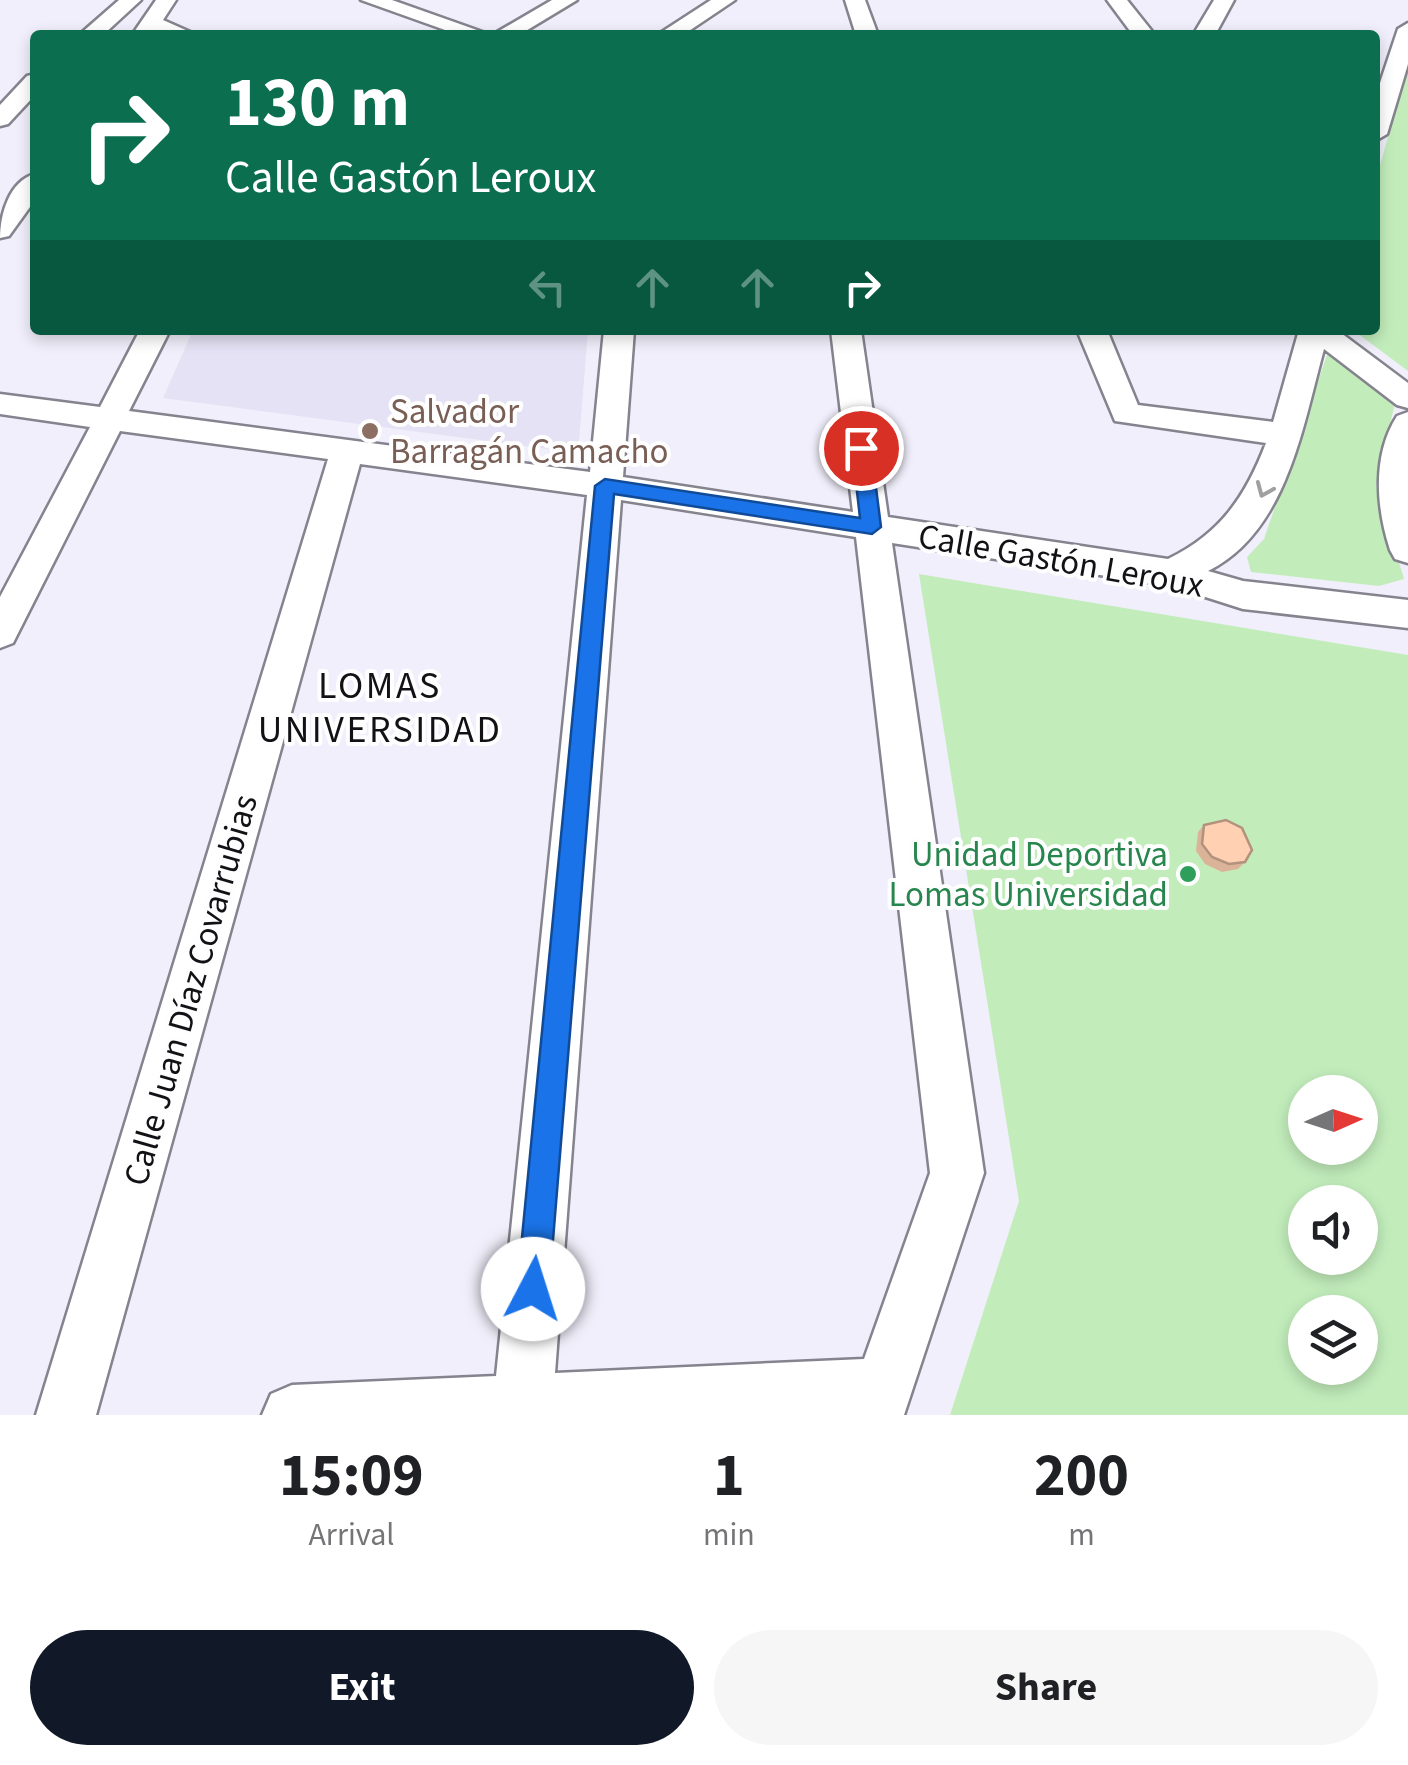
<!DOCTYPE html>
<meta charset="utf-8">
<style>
:root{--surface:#fff;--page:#f6f6f6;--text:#202124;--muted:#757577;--accent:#111827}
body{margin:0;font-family:"Source Sans 3",sans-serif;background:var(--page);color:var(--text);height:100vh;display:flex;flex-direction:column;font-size:38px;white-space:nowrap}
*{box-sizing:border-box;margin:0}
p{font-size:32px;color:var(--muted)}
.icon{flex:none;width:55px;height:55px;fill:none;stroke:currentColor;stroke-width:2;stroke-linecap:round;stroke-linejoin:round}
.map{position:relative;height:1415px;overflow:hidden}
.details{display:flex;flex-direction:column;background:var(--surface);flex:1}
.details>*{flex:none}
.top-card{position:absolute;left:30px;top:30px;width:1350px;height:305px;border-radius:10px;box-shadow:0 5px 15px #0003;background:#0b6e4f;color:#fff;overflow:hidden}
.needle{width:65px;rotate:87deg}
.buttons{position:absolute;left:1288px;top:1075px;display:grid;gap:20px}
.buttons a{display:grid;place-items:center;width:90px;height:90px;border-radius:50%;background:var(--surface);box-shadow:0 5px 15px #0003;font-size:50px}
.pin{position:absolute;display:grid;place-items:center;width:85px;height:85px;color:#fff;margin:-42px;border:5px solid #fff;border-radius:50%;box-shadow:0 2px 10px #0007}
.me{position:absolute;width:110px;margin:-55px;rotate:5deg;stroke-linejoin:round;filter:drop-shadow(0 0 8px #0008)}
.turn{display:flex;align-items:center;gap:35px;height:210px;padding:0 30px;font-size:45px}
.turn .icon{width:130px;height:130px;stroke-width:2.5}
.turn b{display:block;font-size:70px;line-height:85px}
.lanes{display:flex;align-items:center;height:95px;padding:0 30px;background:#0003;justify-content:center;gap:50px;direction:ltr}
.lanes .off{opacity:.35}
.eta{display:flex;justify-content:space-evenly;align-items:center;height:170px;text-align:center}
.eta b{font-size:60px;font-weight:700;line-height:70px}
.action{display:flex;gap:20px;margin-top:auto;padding:20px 30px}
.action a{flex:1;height:115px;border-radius:60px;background:var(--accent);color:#fff;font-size:40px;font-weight:700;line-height:115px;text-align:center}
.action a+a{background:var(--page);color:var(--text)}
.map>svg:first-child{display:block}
</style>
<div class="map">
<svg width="1408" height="1415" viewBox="0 0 1408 1415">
<rect width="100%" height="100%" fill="#f0effb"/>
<path fill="#e4e2f4" d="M 193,330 L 588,330 L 578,453 L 163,398 Z"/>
<g fill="#c2edbb" fill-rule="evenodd">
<path d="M 1408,66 L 1408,371 L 1353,330 L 1375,330 L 1375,183 Z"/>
<path d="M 1328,352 L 1395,403 L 1376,485 L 1404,579 L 1379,586 L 1251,572 L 1247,557 L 1264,539 Z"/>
<path d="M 919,574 L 1408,655 L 1408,1415 L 950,1415 L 1019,1201 ZM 1305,1092 L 1360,1092 L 1360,1148 L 1305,1148 ZM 1305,1202 L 1360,1202 L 1360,1258 L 1305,1258 ZM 1305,1312 L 1360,1312 L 1360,1368 L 1305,1368 Z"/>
</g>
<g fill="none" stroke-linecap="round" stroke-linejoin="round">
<defs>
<g id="street">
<path d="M 119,0 L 141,0 L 103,35 L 79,35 Z"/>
<path d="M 156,0 L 176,0 L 163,20 L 197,35 L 156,31 L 132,35 Z"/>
<path d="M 361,0 L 392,0 L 491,35 L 459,35 Z"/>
<path d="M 552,0 L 577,0 L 519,35 L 492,35 Z"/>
<path d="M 711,0 L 735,0 L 683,35 L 657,35 Z"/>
<path d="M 845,0 L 865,0 L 878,35 L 856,35 Z"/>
<path d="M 1107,0 L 1127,0 L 1155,35 L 1133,35 Z"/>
<path d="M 1214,0 L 1234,0 L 1215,35 L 1193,35 Z"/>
<path d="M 1408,23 L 1408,64 L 1387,134 L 1375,141 L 1375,98 L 1398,29 Z"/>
<path d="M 35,74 L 35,95 L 8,124 L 0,126 L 0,105 L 27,76 Z"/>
<path d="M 35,174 L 35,200 L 9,236 L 0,238 C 0,215 9,181 35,174 Z"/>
<path d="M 140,330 L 170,330 L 129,411 L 590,472 L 604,330 L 634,330 L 623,477 L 853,512 L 831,330 L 861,330 L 888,517 L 1168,559 C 1220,534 1246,496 1266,443 L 1115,421 L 1077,330 L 1107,330 L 1138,405 L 1273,422 L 1299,330 L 1337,330 L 1408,383 L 1408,408 L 1397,405 L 1324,349 C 1303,425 1287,532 1208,571 L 1243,581 L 1408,600 L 1408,628 L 1243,609 L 1171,586 L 892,543 L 984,1173 L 904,1415 L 262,1415 L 271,1394 L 292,1385 L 496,1376 L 587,495 L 360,464 L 96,1415 L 36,1415 L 328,459 L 120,431 L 13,643 L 0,648 L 0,597 L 90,427 L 0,414 L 0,394 L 100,407 ZM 621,500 L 856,537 L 930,1173 L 864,1359 L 555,1373 Z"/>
<path d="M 1408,412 L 1408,563 L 1395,559 L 1390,550 C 1376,507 1372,455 1397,416 Z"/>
</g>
</defs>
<use href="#street" stroke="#84838e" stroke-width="5"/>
<use href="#street" fill="#fff" fill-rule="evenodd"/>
</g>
<path fill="#dbb399" d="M 1204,825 L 1245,862 L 1238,869 L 1222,872 L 1205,864 L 1196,851 L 1198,832 Z"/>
<path fill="#ffd0b2" stroke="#b2927d" stroke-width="2.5" d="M 1226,820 L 1242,828 L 1252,850 L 1245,862 L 1229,864 L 1212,857 L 1202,844 L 1204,825 Z"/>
<defs><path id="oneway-chevron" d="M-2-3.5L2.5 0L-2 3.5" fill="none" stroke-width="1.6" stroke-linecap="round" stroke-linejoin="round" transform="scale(2.5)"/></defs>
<use stroke="#a0a0a1" href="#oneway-chevron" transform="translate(1264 490) rotate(113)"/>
<path fill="#1a73e8" stroke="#114b97" stroke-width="2.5" d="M 861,442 L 871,448 L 881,527 L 872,534 L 614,494 L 549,1289 L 544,1301 L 533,1305 L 521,1301 L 517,1289 L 595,486 L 605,479 L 860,518 L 852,448 Z"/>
<circle fill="#8d6e63" stroke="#fefefe" stroke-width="4" cx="370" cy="431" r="10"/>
<circle fill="#2e9e5b" stroke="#fefefe" stroke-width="4" cx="1188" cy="874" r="10"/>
<g text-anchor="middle" stroke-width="8" stroke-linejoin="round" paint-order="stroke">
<g font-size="35" fill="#785e54" stroke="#fefefe" text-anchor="start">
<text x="390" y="423">Salvador<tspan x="390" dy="40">Barragán Camacho</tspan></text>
</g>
<g font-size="35" fill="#121115" stroke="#fefefe">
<text transform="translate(1061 560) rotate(10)" y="12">Calle Gastón Leroux</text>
<text transform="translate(190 990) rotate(-74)" y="12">Calle Juan Díaz Covarrubias</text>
</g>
<g font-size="35" fill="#27864d" stroke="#fefefe" text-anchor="end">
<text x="1168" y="866">Unidad Deportiva<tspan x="1168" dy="40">Lomas Universidad</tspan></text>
</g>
<g font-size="38" letter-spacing="2.5" fill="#121115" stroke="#fefefe">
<text x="380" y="698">LOMAS<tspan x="380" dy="44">UNIVERSIDAD</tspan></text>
</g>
</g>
</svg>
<div class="buttons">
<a><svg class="needle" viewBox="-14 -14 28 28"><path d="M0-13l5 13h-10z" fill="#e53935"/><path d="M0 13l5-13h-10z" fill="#757577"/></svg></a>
<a><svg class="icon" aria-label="sound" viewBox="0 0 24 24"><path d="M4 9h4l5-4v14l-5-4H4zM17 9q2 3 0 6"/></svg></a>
<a><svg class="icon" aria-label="layers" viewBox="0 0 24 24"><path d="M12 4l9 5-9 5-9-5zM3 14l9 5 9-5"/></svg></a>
</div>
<div class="pin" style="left:861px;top:448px;background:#d93025"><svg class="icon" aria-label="arrive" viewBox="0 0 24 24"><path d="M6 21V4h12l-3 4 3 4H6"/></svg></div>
<svg class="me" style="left:533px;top:1289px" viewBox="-20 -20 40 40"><circle r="19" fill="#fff"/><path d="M0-13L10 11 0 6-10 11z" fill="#1a73e8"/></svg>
<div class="top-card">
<div class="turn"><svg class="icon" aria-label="right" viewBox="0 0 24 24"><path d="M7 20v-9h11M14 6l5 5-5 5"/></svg><div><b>130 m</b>Calle Gastón Leroux</div></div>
<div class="lanes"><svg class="icon off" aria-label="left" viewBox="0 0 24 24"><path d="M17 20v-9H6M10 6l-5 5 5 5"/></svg><svg class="icon off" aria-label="ahead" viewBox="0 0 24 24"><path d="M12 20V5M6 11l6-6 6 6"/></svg><svg class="icon off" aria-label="ahead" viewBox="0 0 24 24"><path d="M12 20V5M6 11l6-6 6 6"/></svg><svg class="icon" aria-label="right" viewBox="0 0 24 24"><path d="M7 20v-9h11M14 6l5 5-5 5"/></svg></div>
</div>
</div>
<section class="details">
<div class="eta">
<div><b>15:09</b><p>Arrival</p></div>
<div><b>1</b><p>min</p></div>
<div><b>200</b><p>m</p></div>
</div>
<div class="action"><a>Exit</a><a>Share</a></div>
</section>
